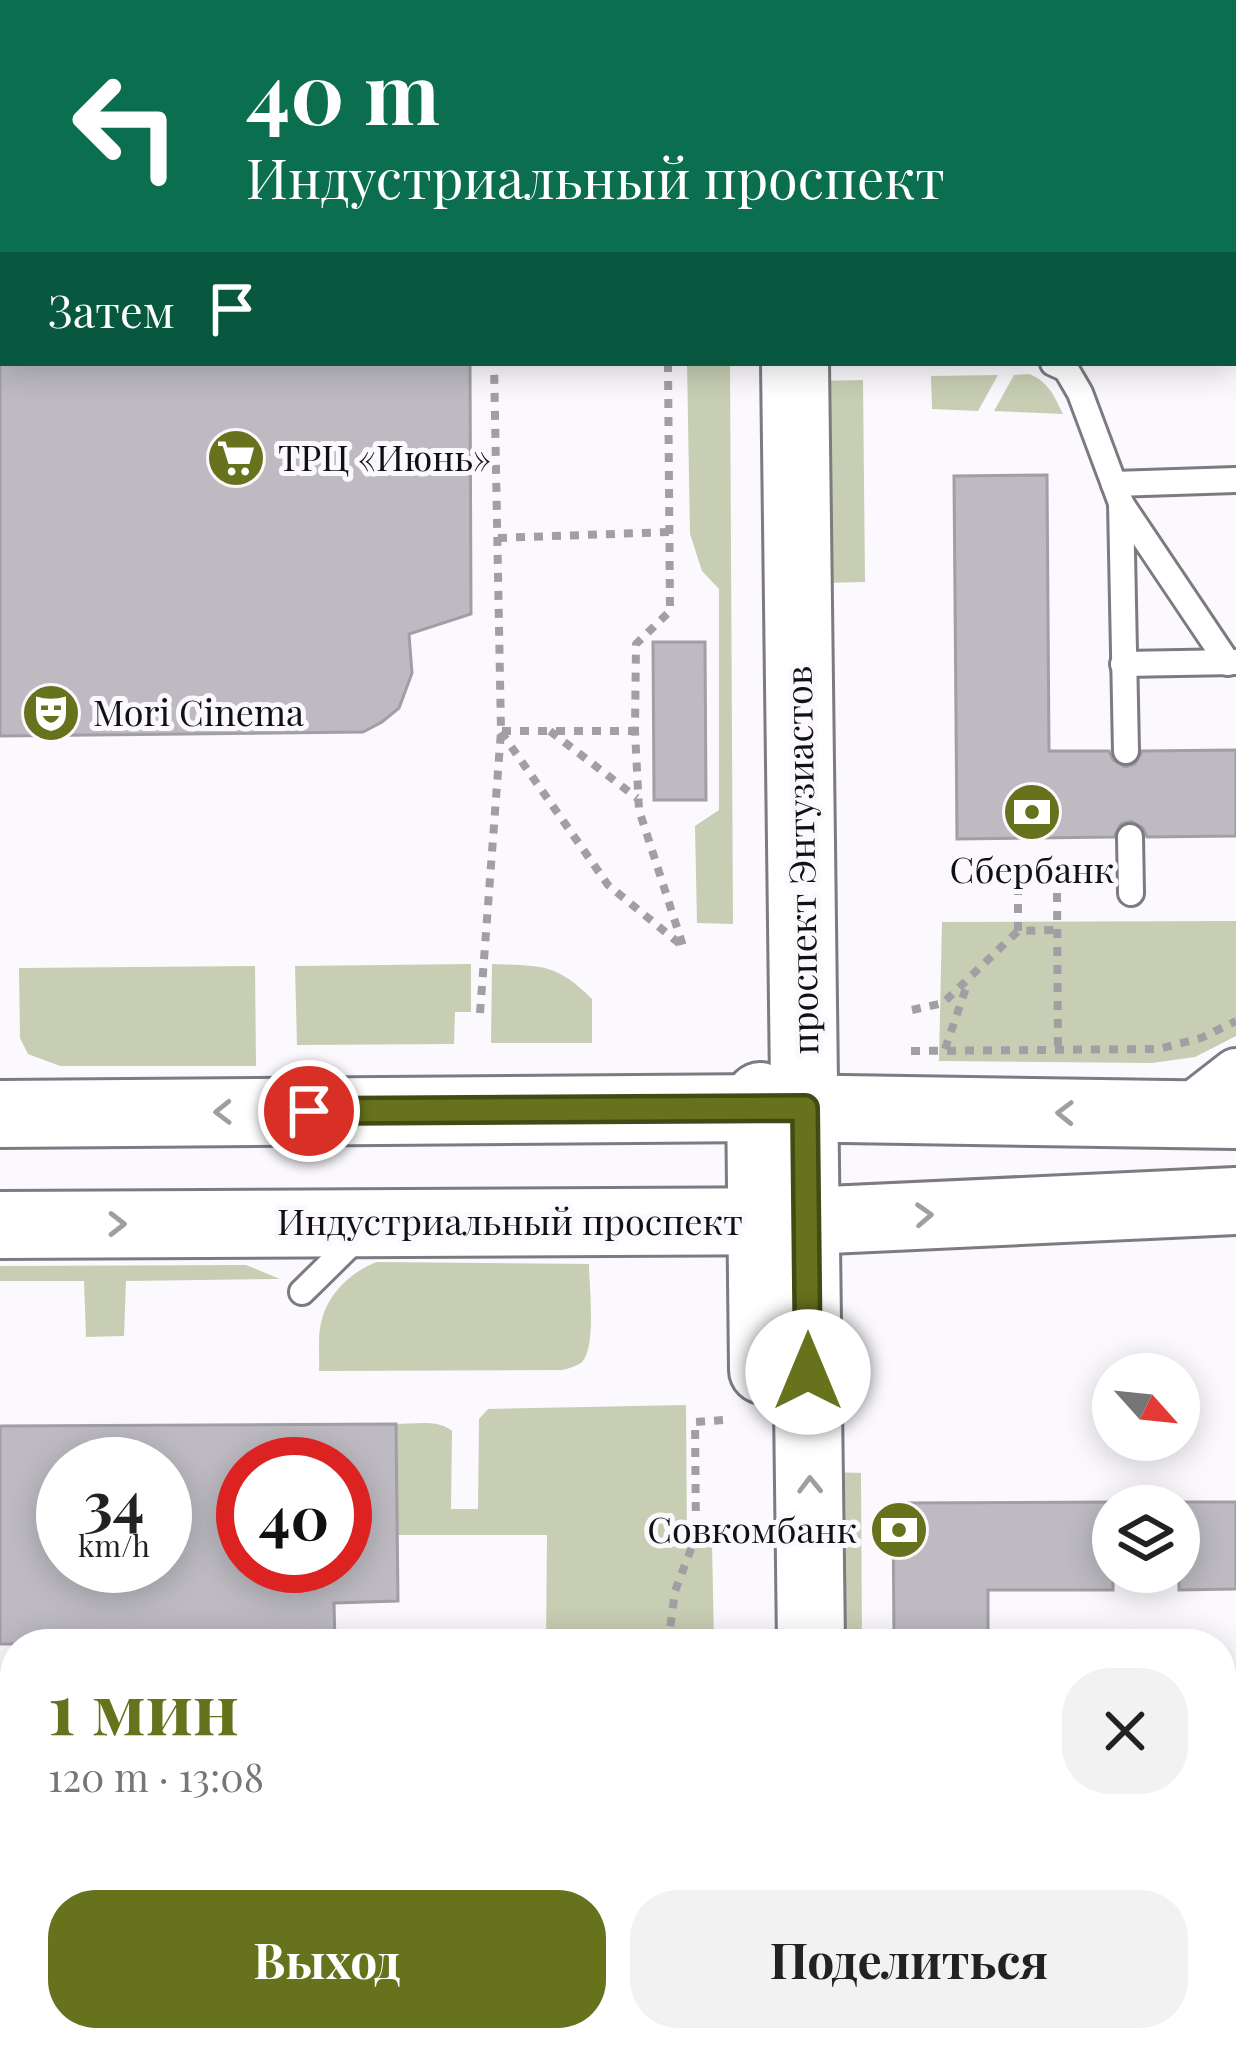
<!DOCTYPE html>
<html lang="ru">
<meta charset="utf-8">
<style>
:root{--surface:#fff;--page:#f2f2f2;--text:#222;--muted:#767676;--accent:#67721d}
body{margin:0;font-family:"Playfair Display",serif;background:var(--page);color:var(--text);height:100vh;display:flex;flex-direction:column;font-size:45px;white-space:nowrap}
*{box-sizing:border-box;margin:0}
p{font-size:39px;color:var(--muted)}
.icon{flex:none;width:66px;height:66px;fill:none;stroke:currentColor;stroke-width:2;stroke-linecap:round;stroke-linejoin:round}
.map{position:relative;flex:1;overflow:hidden}
.panel{position:absolute;left:0px;top:1629px;width:1236px;height:423px;display:flex;flex-direction:column;background:var(--surface);border-radius:48px 48px 0 0;box-shadow:0 6px 30px #0003}
.panel>*{flex:none}
.banner{position:absolute;left:0px;top:0px;width:1236px;height:366px;box-shadow:0 6px 30px #0003;background:#0b6e4f;color:#fff;overflow:hidden}
.needle{width:78px;rotate:117deg}
.controls{position:absolute;left:1092px;top:1353px;display:grid;gap:24px}
.controls a{display:grid;place-items:center;width:108px;height:108px;border-radius:50%;background:var(--surface);box-shadow:0 6px 30px #0003;font-size:60px}
.speed{position:absolute;left:36px;top:1437px;display:flex;gap:24px;font-size:60px;font-weight:700;text-align:center}
.speed>*{display:grid;place-content:center;width:156px;height:156px;border-radius:50%;background:var(--surface);box-shadow:0 6px 30px #0003;line-height:1}
.speed small{font-size:30px;font-weight:400}
.speed .limit{border:18px solid #d22;background:#fff;color:#111}
.pin{position:absolute;display:grid;place-items:center;width:102px;height:102px;color:#fff;margin:-51px;border:6px solid #fff;border-radius:50%;box-shadow:0 3px 12px #0007}
.me{position:absolute;width:132px;margin:-66px;rotate:0deg;stroke-linejoin:round;filter:drop-shadow(0 0 9px #0008)}
.turn{display:flex;align-items:center;gap:42px;height:252px;padding:0 48px;font-size:54px}
.turn .icon{width:156px;height:156px;stroke-width:2.5}
.turn b{display:block;font-size:84px;line-height:102px}
.then{display:flex;align-items:center;height:114px;padding:0 48px;background:#0003;gap:24px;font-size:45px}
.round{display:grid;place-items:center;flex:none;width:126px;height:126px;border-radius:48px;background:var(--page)}
.headline{display:flex;align-items:center;justify-content:space-between;height:204px;padding:0 48px}
h1{font-size:72px;font-weight:700;line-height:90px;color:var(--accent)}
.action{display:flex;gap:24px;margin-top:auto;padding:24px 48px}
.action a{flex:1;height:138px;border-radius:48px;background:var(--accent);color:#fff;font-size:48px;font-weight:700;line-height:138px;text-align:center}
.action a+a{background:var(--page);color:var(--text)}
.map>svg:first-child{display:block}
</style>
<div class="map">
<svg width="1236" height="2050" viewBox="0 0 1236 2050">
<rect width="100%" height="100%" fill="#fbf9fe"/>
<g fill="#c8ceb3">
<path d="M 687,363 L 730,363 L 733,924 L 697,923 L 695,826 L 719,810 L 719,589 L 702,571 L 690,534 Z"/>
<path d="M 1029,374 C 1049,382 1054,396 1063,414 L 994,411 L 1014,375 Z"/>
<path d="M 998,375 L 978,411 L 932,409 L 931,376 Z"/>
<path d="M 863,380 L 865,582 L 821,583 L 819,381 Z"/>
<path d="M 1236,921 L 1236,1036 L 1195,1057 L 1152,1063 L 939,1061 L 942,922 Z"/>
<path d="M 471,964 L 471,1012 L 455,1012 L 454,1044 L 297,1045 L 295,966 Z"/>
<path d="M 492,964 C 541,966 556,963 592,999 L 592,1043 L 491,1043 Z"/>
<path d="M 255,966 L 256,1066 L 60,1066 L 28,1054 L 20,1038 L 19,968 Z"/>
<path d="M 377,1262 L 589,1264 C 589,1285 597,1349 581,1363 C 577,1366 567,1369 562,1370 L 319,1371 C 320,1355 317,1334 322,1319 C 329,1293 352,1271 377,1262 Z"/>
<path d="M 246,1265 L 280,1279 L 126,1281 L 124,1336 L 86,1337 L 84,1281 L 0,1281 L 0,1266 Z"/>
<path d="M 686,1405 L 687,1544 L 712,1543 L 714,1644 L 546,1644 L 547,1535 L 397,1535 L 396,1424 C 414,1424 438,1419 452,1431 L 451,1509 L 478,1509 L 479,1419 L 488,1409 Z"/>
<path d="M 833,1472 L 861,1473 L 862,1644 L 835,1644 Z"/>
<rect x="241" y="2037" width="378" height="13"/>
<path d="M 639,2037 L 727,2037 L 727,2050 L 638,2050 Z"/>
</g>
<g fill="#bdbac2" stroke="#a19ea6" stroke-width="3" fill-rule="evenodd">
<path d="M 0,363 L 470,363 L 471,614 L 409,634 L 412,673 L 399,708 L 382,722 L 363,732 L 0,736 Z"/>
<path d="M 1047,475 L 1049,751 L 1109,751 L 1113,760 L 1125,767 L 1135,764 L 1142,751 L 1236,750 L 1236,836 L 1147,837 L 1143,828 L 1131,821 L 1121,824 L 1114,837 L 957,839 L 954,476 Z"/>
<path d="M 653,642 L 705,642 L 706,800 L 654,800 Z"/>
<path d="M 396,1424 L 398,1601 L 334,1603 L 335,1644 L 0,1644 L 0,1426 ZM 63,1464 L 165,1464 L 165,1566 L 63,1566 ZM 243,1464 L 345,1464 L 345,1566 L 243,1566 Z"/>
<path d="M 1113,1502 L 1113,1590 L 988,1590 L 988,1644 L 894,1644 L 893,1503 Z"/>
<path d="M 1179,1502 L 1236,1502 L 1236,1589 L 1179,1590 Z"/>
</g>
<g fill="none" stroke-linecap="round" stroke-linejoin="round">
<defs>
<g id="lane">
<path d="M 1143,0 L 1143,3"/>
<path d="M 530,3 L 531,0"/>
<path d="M 1233,208 L 1236,208"/>
<path d="M 1053,363 L 1066,369 L 1080,393 L 1121,503 L 1126,751"/>
<path d="M 1114,484 L 1236,480"/>
<path d="M 1122,505 L 1228,663"/>
<path d="M 1123,664 L 1236,662"/>
<path d="M 1130,837 L 1131,893"/>
<path d="M 302,1292 L 360,1235"/>
<path d="M 1221,1704 L 1236,1704"/>
<path d="M 0,1812 L 15,1812"/>
<path d="M 162,2037 L 162,2050"/>
<path d="M 1124,2037 L 1124,2050"/>
</g>
<path id="street" d="M 1182,1115 L 1236,1073"/>
<g id="secondary">
<path d="M 791,0 L 791,3"/>
<path d="M 795,363 L 811,1644"/>
<path d="M 760,1096 L 763,1370"/>
<path d="M 815,2037 L 815,2050"/>
</g>
<g id="primary">
<path d="M 0,1114 L 779,1108 L 1236,1115"/>
<path d="M 0,1225 L 807,1221 L 1236,1201"/>
</g>
</defs>
<use href="#lane" stroke="#7d7a82" stroke-width="30"/>
<use href="#street" stroke="#7d7a82" stroke-width="54"/>
<use href="#secondary" stroke="#7d7a82" stroke-width="72"/>
<use href="#primary" stroke="#7d7a82" stroke-width="72"/>
<g stroke="#a19fa3" stroke-width="8" stroke-dasharray="9 9" stroke-linecap="butt">
<path d="M 487,0 L 487,3"/>
<path d="M 666,0 L 666,3"/>
<path d="M 668,363 L 670,611 L 636,644 L 635,731 L 639,810 L 683,946"/>
<path d="M 498,538 L 669,532"/>
<path d="M 502,731 L 635,731"/>
<path d="M 550,731 L 637,798"/>
<path d="M 501,732 L 608,885 L 680,944"/>
<path d="M 1057,893 L 1058,1050"/>
<path d="M 1018,931 L 1018,893"/>
<path d="M 912,1010 L 943,1003 L 1018,931 L 1057,930"/>
<path d="M 480,1013 L 501,731 L 494,363"/>
<path d="M 945,1049 L 968,982"/>
<path d="M 911,1051 L 1158,1049 L 1201,1038 L 1236,1021"/>
<path d="M 723,1420 L 695,1422 L 696,1535 L 724,1535"/>
<path d="M 668,1644 L 675,1591 L 696,1536"/>
<path d="M 628,2050 L 629,2037"/>
</g>
<use href="#lane" stroke="#fff" stroke-width="24"/>
<use href="#street" stroke="#fff" stroke-width="48"/>
<use href="#secondary" stroke="#fff" stroke-width="66"/>
<use href="#primary" stroke="#fff" stroke-width="66"/>
</g>
<defs><path id="oneway-chevron" d="M-2-3.5L2.5 0L-2 3.5" fill="none" stroke-width="1.6" stroke-linecap="round" stroke-linejoin="round" transform="scale(3)"/></defs>
<g stroke="#a09fa0">
<use href="#oneway-chevron" transform="translate(223 1112) rotate(179)"/>
<use href="#oneway-chevron" transform="translate(1065 1113) rotate(-179)"/>
<use href="#oneway-chevron" transform="translate(924 1215) rotate(-3)"/>
<use href="#oneway-chevron" transform="translate(117 1224)"/>
<use href="#oneway-chevron" transform="translate(810 1485) rotate(-91)"/>
</g>
<g fill="none" stroke-linecap="round" stroke-linejoin="round">
<defs>
<path id="route" d="M 309,1111 L 805,1108 L 808,1372"/>
</defs>
<use href="#route" stroke="#434a13" stroke-width="30"/>
<use href="#route" stroke="#67721d" stroke-width="21"/>
</g>
<defs>
<symbol id="supermarket-disc" viewBox="-11 -11 22 22"><circle r="9.5" fill="#67721d" stroke="#fbf9fe"/><path d="M-6-5.5h2.5l.6 2H6L4.5 2H-2.5L-4.4-4H-6ZM-1.5 3.2a1.3 1.3 0 1 0 .1 0ZM3 3.2a1.3 1.3 0 1 0 .1 0Z" fill="#fff"/></symbol>
<symbol id="theatre-disc" viewBox="-11 -11 22 22"><circle r="9.5" fill="#67721d" stroke="#fbf9fe"/><path d="M-5-5.5Q0-4 5-5.5V0Q5 5 0 6Q-5 5-5 0ZM-3.3-2.5H-1v1.5H-3.3ZM1-2.5H3.3v1.5H1ZM-2.8 1Q0 5.5 2.8 1Z" fill="#fff"/></symbol>
<symbol id="bank-disc" viewBox="-11 -11 22 22"><circle r="9.5" fill="#67721d" stroke="#fbf9fe"/><path d="M-6-4H6V4H-6ZM0-2.3a2.3 2.3 0 1 0 0 4.6a2.3 2.3 0 1 0 0-4.6Z" fill="#fff"/></symbol>
</defs>
<g fill-rule="evenodd">
<use href="#supermarket-disc" x="203" y="425" width="66" height="66"/>
<use href="#theatre-disc" x="18" y="680" width="66" height="66"/>
<use href="#bank-disc" x="999" y="779" width="66" height="66"/>
<use href="#bank-disc" x="866" y="1497" width="66" height="66"/>
</g>
<g text-anchor="middle" stroke-width="10" stroke-linejoin="round" paint-order="stroke">
<g font-size="36" fill="#111012" stroke="#fbf9fe" text-anchor="start">
<text x="278" y="471">ТРЦ «Июнь»</text>
<text x="93" y="726">Mori Cinema</text>
<text x="1032" y="883" text-anchor="middle">Сбербанк</text>
<text x="857" y="1543" text-anchor="end">Совкомбанк</text>
</g>
<g font-size="36" fill="#111012" stroke="#fbf9fe">
<text transform="translate(802 860) rotate(-91)" y="13">проспект Энтузиастов</text>
<text x="510" y="1235">Индустриальный проспект</text>
</g>
</g>
</svg>
<div class="controls">
<a><svg class="needle" viewBox="-14 -14 28 28"><path d="M0-13l5 13h-10z" fill="#e53935"/><path d="M0 13l5-13h-10z" fill="#767676"/></svg></a>
<a><svg class="icon" aria-label="layers" viewBox="0 0 24 24"><path d="M12 4l9 5-9 5-9-5zM3 14l9 5 9-5"/></svg></a>
</div>
<div class="speed"><div>34<small>km/h</small></div><div class="limit">40</div></div>
<div class="pin" style="left:309px;top:1111px;background:#d93025"><svg class="icon" aria-label="arrive" viewBox="0 0 24 24"><path d="M6 21V4h12l-3 4 3 4H6"/></svg></div>
<svg class="me" style="left:808px;top:1372px" viewBox="-20 -20 40 40"><circle r="19" fill="#fff"/><path d="M0-13L10 11 0 6-10 11z" fill="#67721d"/></svg>
<div class="banner">
<div class="turn"><svg class="icon" aria-label="left" viewBox="0 0 24 24"><path d="M17 20v-9H6M10 6l-5 5 5 5"/></svg><div><b>40 m</b>Индустриальный проспект</div></div>
<div class="then">Затем<svg class="icon" aria-label="arrive" viewBox="0 0 24 24"><path d="M6 21V4h12l-3 4 3 4H6"/></svg></div>
</div>
<section class="panel">
<div class="headline"><div><h1>1 мин</h1><p>120 m · 13:08</p></div><a class="round"><svg class="icon" aria-label="close" viewBox="0 0 24 24"><path d="M6 6l12 12M18 6L6 18"/></svg></a></div>
<div class="action"><a>Выход</a><a>Поделиться</a></div>
</section>
</div>
